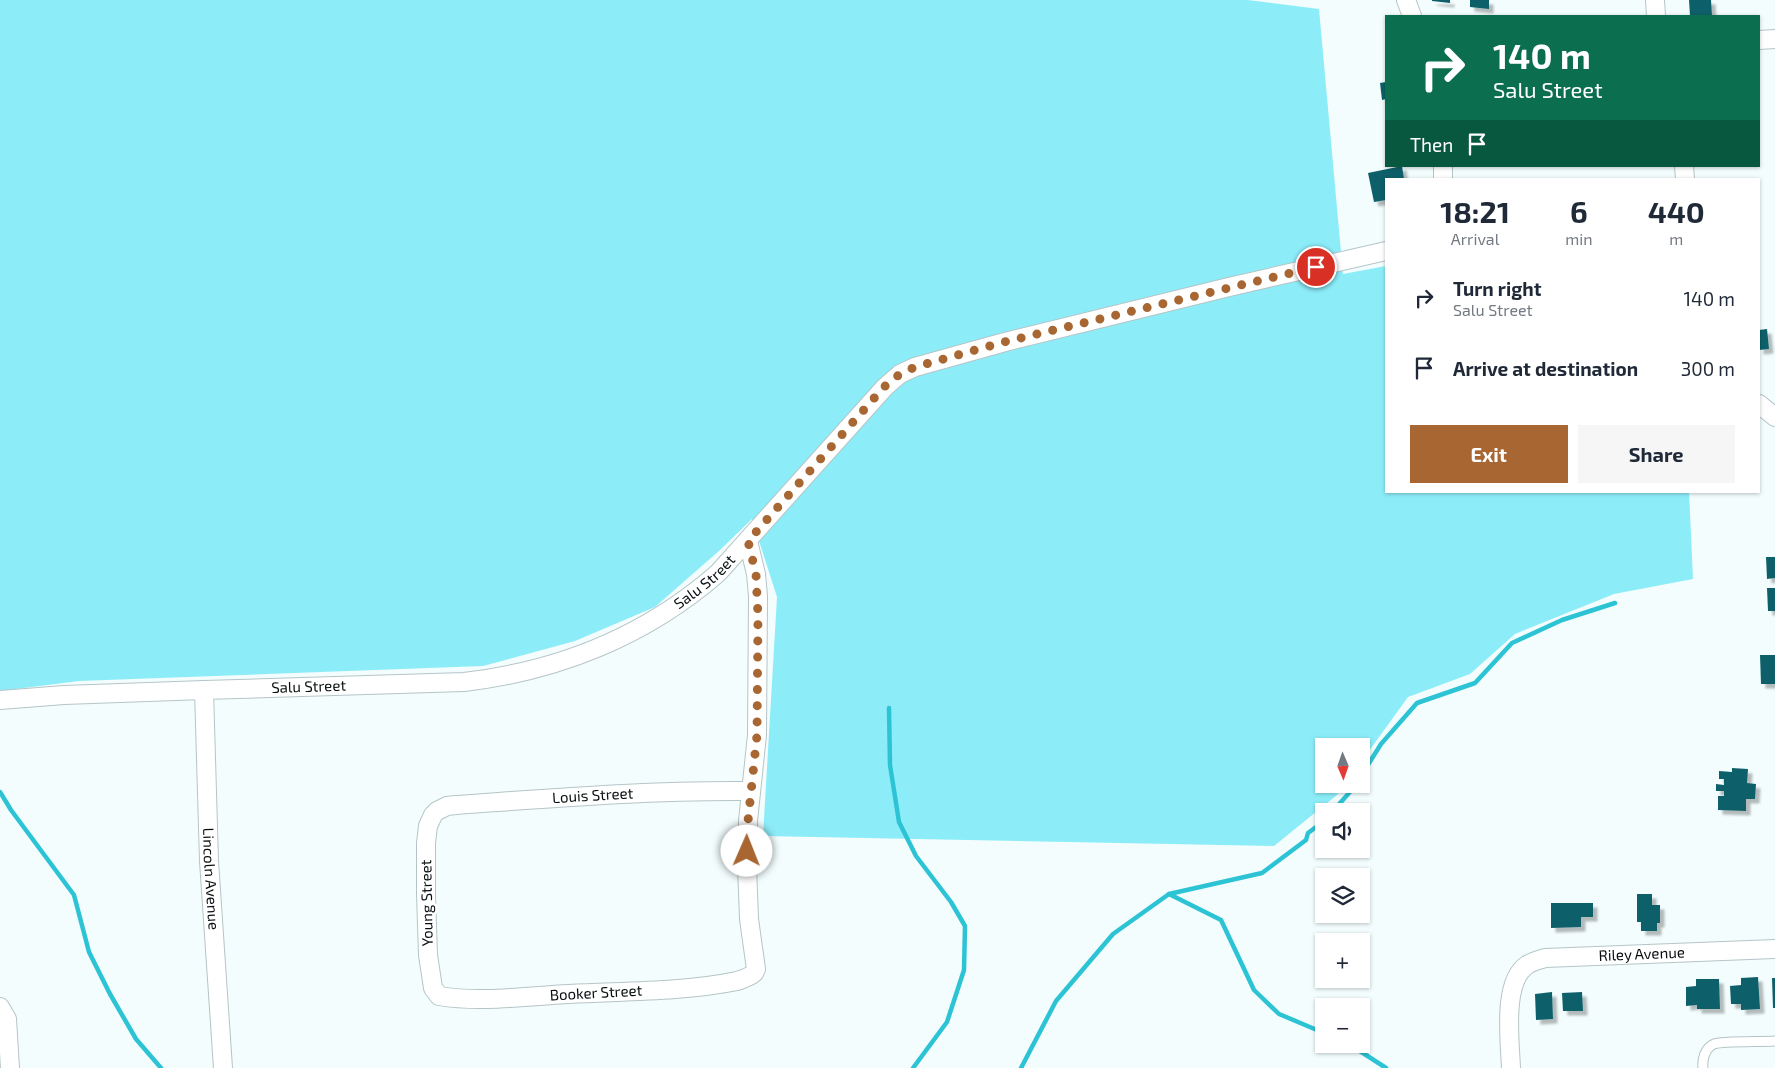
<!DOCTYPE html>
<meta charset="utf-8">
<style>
:root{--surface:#fff;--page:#f6f6f7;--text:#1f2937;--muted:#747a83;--accent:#a76632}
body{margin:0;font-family:"Exo 2",sans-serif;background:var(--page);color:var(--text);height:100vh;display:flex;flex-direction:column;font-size:19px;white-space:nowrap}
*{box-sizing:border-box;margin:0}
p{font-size:16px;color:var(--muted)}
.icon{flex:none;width:28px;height:28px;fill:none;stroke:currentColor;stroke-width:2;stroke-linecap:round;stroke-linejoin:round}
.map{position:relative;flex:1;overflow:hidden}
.details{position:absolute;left:1385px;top:178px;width:375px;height:315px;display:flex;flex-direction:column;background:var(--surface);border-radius:0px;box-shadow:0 1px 4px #0004}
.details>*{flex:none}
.guide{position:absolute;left:1385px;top:15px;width:375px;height:152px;border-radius:0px;box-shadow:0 1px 4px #0004;background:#0b6e4f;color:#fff;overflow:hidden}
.needle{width:32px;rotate:178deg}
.buttons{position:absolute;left:1315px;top:738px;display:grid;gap:10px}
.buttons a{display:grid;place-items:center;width:55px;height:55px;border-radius:0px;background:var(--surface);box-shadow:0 1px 4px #0004;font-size:25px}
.pin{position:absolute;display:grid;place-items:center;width:42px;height:42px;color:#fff;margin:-21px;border:2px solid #fff;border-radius:50%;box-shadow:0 1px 5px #0007}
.me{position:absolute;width:55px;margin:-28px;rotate:1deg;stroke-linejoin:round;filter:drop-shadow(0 0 4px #0008)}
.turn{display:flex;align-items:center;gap:18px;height:105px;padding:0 25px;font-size:22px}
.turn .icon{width:65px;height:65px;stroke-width:2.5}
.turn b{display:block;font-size:35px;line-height:42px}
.then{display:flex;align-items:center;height:48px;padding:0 25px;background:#0003;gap:10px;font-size:19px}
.eta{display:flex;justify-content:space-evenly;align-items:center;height:85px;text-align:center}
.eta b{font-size:30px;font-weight:700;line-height:35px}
.button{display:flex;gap:10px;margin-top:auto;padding:10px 25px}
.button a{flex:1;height:58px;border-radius:0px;background:var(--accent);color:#fff;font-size:20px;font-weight:700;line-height:58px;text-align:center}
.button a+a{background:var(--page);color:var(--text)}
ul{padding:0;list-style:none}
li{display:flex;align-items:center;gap:15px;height:70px;padding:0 25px}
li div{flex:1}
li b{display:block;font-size:19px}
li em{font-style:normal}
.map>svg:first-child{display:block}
</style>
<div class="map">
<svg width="1775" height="1068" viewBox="0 0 1775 1068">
<defs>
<filter id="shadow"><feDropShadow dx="4.5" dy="4.5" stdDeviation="1" flood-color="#0004"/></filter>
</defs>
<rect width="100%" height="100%" fill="#f3fdfe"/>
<path fill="#8cedf9" d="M 0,0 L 1248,0 L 1319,9 L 1343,274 L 1386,266 L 1386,491 L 1689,491 L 1693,579 L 1614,594 L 1515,634 L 1470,674 L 1408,697 L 1361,762 L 1361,746 L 1324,746 L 1324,784 L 1345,784 L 1337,795 L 1274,846 L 763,836 L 777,597 L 752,519 L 720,550 L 655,607 L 575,641 L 483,666 L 79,681 L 0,691 Z"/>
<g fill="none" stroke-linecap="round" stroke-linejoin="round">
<g stroke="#2cc4d5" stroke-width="4.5">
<path d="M 889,708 L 890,765 L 899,822 L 916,856 L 951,902 L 965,926 L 964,970 L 947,1022 L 913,1068"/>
<path d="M 1361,776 L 1381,744 L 1417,703 L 1475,683 L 1512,643 L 1562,620 L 1615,603"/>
<path d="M 0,792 L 11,810 L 74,895 L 89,952 L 110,994 L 136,1039 L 161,1068"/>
<path d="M 1333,811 L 1357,784"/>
<path d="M 1169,894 L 1221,920 L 1254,990 L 1279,1014 L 1324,1033"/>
<path d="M 1349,1044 L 1386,1068"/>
<path d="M 1021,1068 L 1056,1001 L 1113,934 L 1169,894 L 1262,873 L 1306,840 L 1308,833 L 1324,821"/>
</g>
</g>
<g fill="#106069" filter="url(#shadow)">
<path d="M 1432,0 L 1450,0 L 1450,3 L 1432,1 Z"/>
<path d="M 1470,0 L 1489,0 L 1489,9 L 1470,7 Z"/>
<path d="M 1689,0 L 1711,0 L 1712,16 L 1690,16 Z"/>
<path d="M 1386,82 L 1386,99 L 1382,100 L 1380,83 Z"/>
<path d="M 1402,166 L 1404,179 L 1386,179 L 1386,200 L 1374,202 L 1368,173 Z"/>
<path d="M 1767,329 L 1769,349 L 1759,350 L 1759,330 Z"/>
<path d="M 1766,557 L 1775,557 L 1775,578 L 1767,579 Z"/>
<path d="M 1767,588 L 1775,588 L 1775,611 L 1768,611 Z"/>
<path d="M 1760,655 L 1775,655 L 1775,684 L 1761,684 Z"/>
<path d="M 1732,768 L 1748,769 L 1747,783 L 1756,784 L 1755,799 L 1746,799 L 1746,811 L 1718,810 L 1718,796 L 1724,796 L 1724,791 L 1716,791 L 1716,784 L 1724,785 L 1724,779 L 1719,779 L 1719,771 L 1732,772 Z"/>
<path d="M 1637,894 L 1652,894 L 1652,905 L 1660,905 L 1660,923 L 1657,923 L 1657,931 L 1641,931 L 1641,922 L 1637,922 Z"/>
<path d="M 1551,903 L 1593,903 L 1593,917 L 1581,917 L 1581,927 L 1551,928 Z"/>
<path d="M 1758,977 L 1760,1009 L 1741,1010 L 1741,1004 L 1731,1004 L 1730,986 L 1741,985 L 1741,978 Z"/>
<path d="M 1772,978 L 1775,978 L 1775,1008 L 1773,1008 Z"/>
<path d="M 1696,979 L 1719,979 L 1720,1009 L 1697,1009 L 1697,1005 L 1686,1006 L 1686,987 L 1696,986 Z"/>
<path d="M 1552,992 L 1553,1019 L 1536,1020 L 1535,994 Z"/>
<path d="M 1582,992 L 1583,1011 L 1563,1011 L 1562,993 Z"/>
</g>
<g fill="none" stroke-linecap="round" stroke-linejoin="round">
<defs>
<path id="service" d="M 1703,1068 C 1702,1059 1705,1048 1714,1044 C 1722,1041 1764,1042 1775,1041"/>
<g id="minor">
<path d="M 1406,0 L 1412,16"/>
<path d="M 1655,0 L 1656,16"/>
<path d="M 1759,40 L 1775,39"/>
<path d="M 1443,166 L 1443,179"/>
<path d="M 1684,166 L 1685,179"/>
<path d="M 1759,404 L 1775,417"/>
<path id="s1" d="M 748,541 L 756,574 L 758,596 L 757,735 L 748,821 L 747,866 L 749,919 L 756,969 L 754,973 C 750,977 743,979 737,981 C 683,992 625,991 569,994 C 527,996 481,1003 439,996 L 433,988 L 428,955 L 426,894 L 426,843 L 428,826 L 433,815 L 437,811 L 447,806 L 456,805 C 554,798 652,790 751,791"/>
<path id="s2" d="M 204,690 L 209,861 L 223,1068"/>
<path id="s3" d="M 0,700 L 64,695 L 204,690 L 464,682 C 558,671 646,636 718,573 L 885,387 L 900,374 L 915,367 L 1005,342 L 1229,287 L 1386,251"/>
<path d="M 0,1007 L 7,1019 L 10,1068"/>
<path id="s4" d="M 1511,1068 C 1510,1041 1502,982 1527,965 C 1533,961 1539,960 1545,958 L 1775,949"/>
</g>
</defs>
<use href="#service" stroke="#b5c5c7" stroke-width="11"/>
<use href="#minor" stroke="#b5c5c7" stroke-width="20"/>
<use href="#service" stroke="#fff" stroke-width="9"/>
<use href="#minor" stroke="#fff" stroke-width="18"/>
</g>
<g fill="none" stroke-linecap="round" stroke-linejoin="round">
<path stroke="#a76632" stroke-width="9" stroke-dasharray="0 16.2" d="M 747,851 L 748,821 L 757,735 L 758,616 L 756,574 L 748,541 L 884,387 L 900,374 L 915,367 L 1004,342 L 1316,267"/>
</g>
<g text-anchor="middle" stroke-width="5" stroke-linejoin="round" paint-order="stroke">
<g font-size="15" fill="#080e0f" stroke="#fff">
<text dy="5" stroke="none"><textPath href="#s3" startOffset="729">Salu Street</textPath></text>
<text dy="5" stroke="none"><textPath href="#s3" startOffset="309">Salu Street</textPath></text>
<text dy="5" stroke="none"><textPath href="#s1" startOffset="1100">Louis Street</textPath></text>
<text dy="5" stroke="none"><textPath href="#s2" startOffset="189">Lincoln Avenue</textPath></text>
<text transform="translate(427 903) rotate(-91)" y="5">Young Street</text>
<text dy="5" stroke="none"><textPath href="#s4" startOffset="224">Riley Avenue</textPath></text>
<text transform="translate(596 993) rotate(-3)" y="5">Booker Street</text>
</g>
</g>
</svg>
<div class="buttons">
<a><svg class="needle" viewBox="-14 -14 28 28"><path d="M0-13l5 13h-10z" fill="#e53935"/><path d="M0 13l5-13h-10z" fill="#747a83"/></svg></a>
<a><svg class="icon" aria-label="sound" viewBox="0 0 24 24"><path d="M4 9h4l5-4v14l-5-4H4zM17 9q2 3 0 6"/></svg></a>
<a><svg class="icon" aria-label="layers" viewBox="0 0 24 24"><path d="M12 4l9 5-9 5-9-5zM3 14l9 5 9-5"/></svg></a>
<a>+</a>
<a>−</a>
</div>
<div class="pin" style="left:1316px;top:267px;background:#d93025"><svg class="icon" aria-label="arrive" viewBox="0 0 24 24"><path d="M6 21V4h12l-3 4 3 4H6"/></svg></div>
<svg class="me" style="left:747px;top:851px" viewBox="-20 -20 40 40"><circle r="19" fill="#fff"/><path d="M0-13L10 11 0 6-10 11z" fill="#a76632"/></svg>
<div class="guide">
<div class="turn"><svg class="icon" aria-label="right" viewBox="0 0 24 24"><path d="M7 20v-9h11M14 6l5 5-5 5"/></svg><div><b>140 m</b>Salu Street</div></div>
<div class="then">Then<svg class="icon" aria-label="arrive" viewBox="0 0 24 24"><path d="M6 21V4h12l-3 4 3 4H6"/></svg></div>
</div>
<section class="details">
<div class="eta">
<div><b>18:21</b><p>Arrival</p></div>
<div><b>6</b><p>min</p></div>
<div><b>440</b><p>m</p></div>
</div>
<ul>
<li><svg class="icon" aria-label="right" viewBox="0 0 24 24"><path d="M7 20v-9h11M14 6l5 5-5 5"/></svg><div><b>Turn right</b><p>Salu Street</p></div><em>140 m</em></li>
<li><svg class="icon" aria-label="arrive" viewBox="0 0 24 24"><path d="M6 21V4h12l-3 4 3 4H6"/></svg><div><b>Arrive at destination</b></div><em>300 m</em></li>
</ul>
<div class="button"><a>Exit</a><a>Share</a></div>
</section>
</div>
